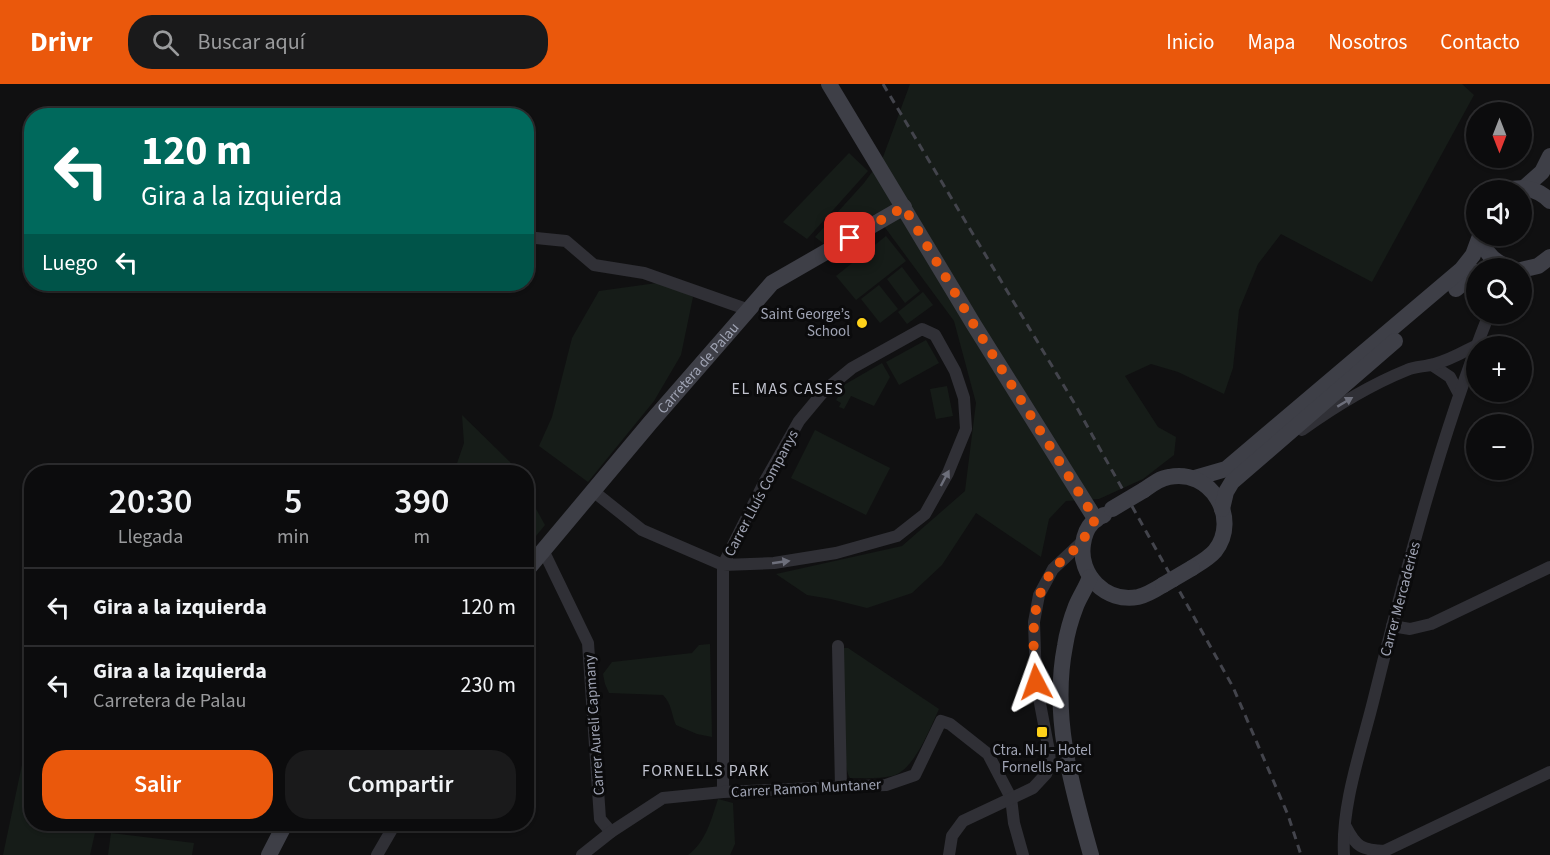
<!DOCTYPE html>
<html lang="es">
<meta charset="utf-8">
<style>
:root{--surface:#0c0c0d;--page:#1a1a1b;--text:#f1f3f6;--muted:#9a9b9d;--line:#2c2c2e;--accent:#ea580c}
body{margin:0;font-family:"Source Sans 3",sans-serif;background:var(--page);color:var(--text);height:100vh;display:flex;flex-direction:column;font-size:22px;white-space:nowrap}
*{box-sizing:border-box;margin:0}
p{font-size:20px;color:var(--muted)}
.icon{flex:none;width:33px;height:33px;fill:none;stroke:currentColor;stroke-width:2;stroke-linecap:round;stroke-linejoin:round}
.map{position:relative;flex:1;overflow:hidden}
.drawer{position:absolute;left:24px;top:381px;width:510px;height:366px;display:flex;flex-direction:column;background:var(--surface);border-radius:24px;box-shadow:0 2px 4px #0004,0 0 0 2px var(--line)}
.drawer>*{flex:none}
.guide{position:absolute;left:24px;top:24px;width:510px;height:183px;border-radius:24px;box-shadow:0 2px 4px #0004,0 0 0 2px var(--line);background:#00695c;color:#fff;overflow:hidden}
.needle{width:39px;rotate:180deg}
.controls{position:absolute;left:1466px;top:18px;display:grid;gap:12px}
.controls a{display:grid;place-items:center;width:66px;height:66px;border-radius:50%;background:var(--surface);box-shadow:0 2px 4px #0004,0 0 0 2px var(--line);font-size:30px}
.pin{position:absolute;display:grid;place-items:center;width:51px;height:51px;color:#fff;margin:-26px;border-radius:12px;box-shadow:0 3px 9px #0006}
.me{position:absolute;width:66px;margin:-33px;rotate:356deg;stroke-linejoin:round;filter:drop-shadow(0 0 4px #0008)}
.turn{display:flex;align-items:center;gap:21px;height:126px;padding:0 18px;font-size:27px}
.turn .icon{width:78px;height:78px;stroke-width:2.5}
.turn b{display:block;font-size:42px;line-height:51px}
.then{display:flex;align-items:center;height:57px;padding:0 18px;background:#0003;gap:12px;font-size:22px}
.eta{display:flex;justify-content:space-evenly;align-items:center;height:102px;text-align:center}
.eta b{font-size:36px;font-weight:600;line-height:42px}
.button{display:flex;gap:12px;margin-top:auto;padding:12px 18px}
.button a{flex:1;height:69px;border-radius:24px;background:var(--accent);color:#fff;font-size:24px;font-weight:600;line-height:69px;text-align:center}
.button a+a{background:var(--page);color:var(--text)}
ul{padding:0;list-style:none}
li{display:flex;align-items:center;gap:18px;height:78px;padding:0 18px;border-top:2px solid var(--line)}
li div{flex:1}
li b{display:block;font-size:22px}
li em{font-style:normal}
header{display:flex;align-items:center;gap:36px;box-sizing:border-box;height:84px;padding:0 30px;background:var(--accent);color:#fff}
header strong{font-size:28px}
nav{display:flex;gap:33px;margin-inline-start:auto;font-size:21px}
.search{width:420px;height:54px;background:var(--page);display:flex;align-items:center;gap:15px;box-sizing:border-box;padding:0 21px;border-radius:24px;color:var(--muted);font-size:22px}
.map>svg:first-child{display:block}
</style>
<header>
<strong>Drivr</strong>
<div class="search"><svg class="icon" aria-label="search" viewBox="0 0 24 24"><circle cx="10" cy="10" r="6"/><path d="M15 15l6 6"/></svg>Buscar aquí</div>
<nav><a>Inicio</a><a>Mapa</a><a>Nosotros</a><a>Contacto</a></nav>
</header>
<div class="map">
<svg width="1550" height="771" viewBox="0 0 1550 771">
<rect width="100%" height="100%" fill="#101011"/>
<g fill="#161c18">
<path d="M 910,0 L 1462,0 L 1474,11 L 1372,198 L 1281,150 L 1258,180 L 1239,226 L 1233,284 L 1224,310 L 1178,288 L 1151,280 L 1125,292 L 1158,343 L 1176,353 L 1174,371 L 1143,395 L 1099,415 L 1066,417 L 1049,435 L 1041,473 L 976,429 L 942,481 L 912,509 L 867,524 L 831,515 L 807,511 L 776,490 L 902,462 L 965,407 L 976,319 L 954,237 L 875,130 L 827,162 L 815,153 L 864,99 L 883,73 Z"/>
<path d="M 849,69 L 868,87 L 807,155 L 783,138 Z"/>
<path d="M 886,152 L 906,177 L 856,216 L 836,192 Z"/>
<path d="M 902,183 L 920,207 L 905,219 L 887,195 Z"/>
<path d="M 664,198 L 693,213 L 681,271 L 654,317 L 588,398 L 539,362 L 552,333 L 572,254 L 599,207 Z"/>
<path d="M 879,201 L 898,225 L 880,239 L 861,215 Z"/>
<path d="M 923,208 L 933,221 L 907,240 L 898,228 Z"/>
<path d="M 926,256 L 939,279 L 899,301 L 886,278 Z"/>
<path d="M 882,279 L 890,293 L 874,322 L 851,312 L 844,325 L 839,323 L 841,319 L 836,316 L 838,313 L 833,310 L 837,305 Z"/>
<path d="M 947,302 L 953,332 L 936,335 L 930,305 Z"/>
<path d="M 462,331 L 510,378 L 516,388 L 454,388 L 464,359 Z"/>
<path d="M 815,346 L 890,384 L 866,431 L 791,394 Z"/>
<path d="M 526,407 L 545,441 L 527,463 L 526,463 Z"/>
<path d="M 710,560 L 712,653 L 697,650 L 676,641 C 671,630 672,620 663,611 L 609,609 L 605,600 L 603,590 L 612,578 L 692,569 L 699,561 Z"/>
<path d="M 844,564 L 848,564 L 939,625 C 930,644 914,687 892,692 C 879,695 863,694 850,694 C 840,680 844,587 844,564 Z"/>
<path d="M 28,652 L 32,652 L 32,740 L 97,740 L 90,771 L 3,771 Z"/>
<path d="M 718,715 L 733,719 L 735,760 L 730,771 L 688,771 C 706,758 711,736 718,715 Z"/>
<path d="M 111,749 L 194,759 L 192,771 L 108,771 Z"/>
</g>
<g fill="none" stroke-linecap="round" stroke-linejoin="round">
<g stroke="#303036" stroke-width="12">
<path d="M 526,153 L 566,157 L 594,181 L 644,189 L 749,226"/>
<path d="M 1432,281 L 1450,293 L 1459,310"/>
<path d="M 1302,346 C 1334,323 1370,301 1407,286 C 1416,282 1425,283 1434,280 C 1450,276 1463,268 1477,261"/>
<path d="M 593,407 L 642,446 L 723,481 L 774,479 L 836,469 L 897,452 L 925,430 L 948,389 L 966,345 L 964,314 L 955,287 L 935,251 L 922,245 L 852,284 L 824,307 L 799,337 L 765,397 L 723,481 L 723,708"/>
<path d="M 544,468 L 588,559 L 600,735 L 611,748"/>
<path d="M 1392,542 L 1410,545 L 1431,540 L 1550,483"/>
<path d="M 838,562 L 841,703"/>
<path d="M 1346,743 C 1356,763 1362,766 1385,767"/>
<path d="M 377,771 L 395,740"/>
<path d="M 582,771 L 611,748 L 663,714 L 723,708 L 886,701 L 915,691 L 941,637 L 950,640 L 988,670 L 1011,714 L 1014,739 L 1023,771"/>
<path d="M 949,771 L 952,752 L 963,737 L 1033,704 L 1046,690 L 1050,680 L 1049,667 L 1036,598 L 1034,538 L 1039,511 L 1053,485 L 1083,457"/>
<path d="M 1344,771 C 1341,721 1362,663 1374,614 C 1406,485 1440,354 1489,230"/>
<path d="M 1376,771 L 1550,688"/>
</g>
<g stroke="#3e3f47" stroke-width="16">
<path d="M 829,0 L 974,241 L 1096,436"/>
<path d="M 1524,104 L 1542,88 L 1550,72"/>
<path d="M 1507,106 C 1523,102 1538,105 1550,117"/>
<path d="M 1480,152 C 1484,168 1494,179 1511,184"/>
<path d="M 1521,186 L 1538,182 L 1550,173"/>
<path d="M 1456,205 L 1476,188"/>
<path d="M 1195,394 L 1226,385 L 1462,185 L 1473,171 L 1480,152"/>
<path d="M 1144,406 C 1151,401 1160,394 1169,393 C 1210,384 1241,434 1215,467 C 1209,474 1200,479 1192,484"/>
<path d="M 1222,425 L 1226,408 L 1232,398 L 1395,257"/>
<path d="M 1104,431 C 1100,433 1095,435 1092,439 C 1087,444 1084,453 1083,460 C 1078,491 1106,519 1138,513 C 1147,511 1155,506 1163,501"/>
<path id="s1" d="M 526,487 L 650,339 L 772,199 L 904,123"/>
<path d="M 1090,493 C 1086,504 1080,512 1076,522 C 1071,535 1067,549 1065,562 C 1051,634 1072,703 1091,771"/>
<path d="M 269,771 L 285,740"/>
</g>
<path stroke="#43444c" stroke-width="3" stroke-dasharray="8 6" stroke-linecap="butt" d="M 883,0 L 1076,322 L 1233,603 L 1288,731 L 1301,771"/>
<g stroke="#3e3f47" stroke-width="16">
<path d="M 1112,425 L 1144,406"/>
<path d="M 1163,501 L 1192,484"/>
</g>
</g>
<defs><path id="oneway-solid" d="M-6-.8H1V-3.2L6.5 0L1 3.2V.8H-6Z" transform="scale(1.5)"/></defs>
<g fill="#6d6f7b">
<use href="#oneway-solid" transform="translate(1345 318) rotate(-31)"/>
<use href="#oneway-solid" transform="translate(945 394) rotate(-62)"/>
<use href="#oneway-solid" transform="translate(781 478) rotate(-8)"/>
</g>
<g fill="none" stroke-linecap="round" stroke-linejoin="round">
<path stroke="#ea580c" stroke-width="10" stroke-dasharray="0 18" d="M 850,154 L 904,123 L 974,241 L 1096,436 C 1087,442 1087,452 1081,459 C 1073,468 1062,475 1054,485 C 1028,517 1033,560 1036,598"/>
</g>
<g fill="#ffd21a" stroke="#0b0b0c" stroke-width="2">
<circle cx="862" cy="239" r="6"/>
<rect x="1036" y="642" width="12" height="12" rx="3"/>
</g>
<g text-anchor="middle" stroke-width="6" stroke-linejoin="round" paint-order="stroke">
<g font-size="15" fill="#9fa3b3" stroke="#0b0b0c" text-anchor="end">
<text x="850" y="235">Saint George’s<tspan x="850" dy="17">School</tspan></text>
<text x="1042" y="671" text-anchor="middle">Ctra. N-II - Hotel<tspan x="1042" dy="17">Fornells Parc</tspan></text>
</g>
<g font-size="15" fill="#9fa3b3" stroke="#0b0b0c">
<text dy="5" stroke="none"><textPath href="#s1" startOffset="266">Carretera de Palau</textPath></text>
<text transform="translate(761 409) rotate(-62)" y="5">Carrer Lluís Companys</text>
<text transform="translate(1400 515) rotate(-75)" y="5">Carrer Mercaderies</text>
<text transform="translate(594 641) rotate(-94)" y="5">Carrer Aureli Capmany</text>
<text transform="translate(806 704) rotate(-3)" y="5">Carrer Ramon Muntaner</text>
</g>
<g font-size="16" letter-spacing="1.5" fill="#c1c3cf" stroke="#0b0b0c">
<text x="788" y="310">EL MAS CASES</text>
<text x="706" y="692">FORNELLS PARK</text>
</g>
</g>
</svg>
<div class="controls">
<a><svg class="needle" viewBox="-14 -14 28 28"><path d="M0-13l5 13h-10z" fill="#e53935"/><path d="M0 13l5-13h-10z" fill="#9a9b9d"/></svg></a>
<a><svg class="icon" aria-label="sound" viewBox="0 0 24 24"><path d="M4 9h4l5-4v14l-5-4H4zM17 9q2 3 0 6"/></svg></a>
<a><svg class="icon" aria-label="search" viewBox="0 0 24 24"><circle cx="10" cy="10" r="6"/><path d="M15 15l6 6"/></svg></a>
<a>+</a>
<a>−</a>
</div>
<div class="pin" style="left:850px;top:154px;background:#d93025"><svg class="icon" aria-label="arrive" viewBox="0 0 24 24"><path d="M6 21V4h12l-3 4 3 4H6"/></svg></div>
<svg class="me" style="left:1036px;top:598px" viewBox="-20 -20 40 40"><path d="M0-17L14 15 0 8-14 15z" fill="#ea580c" stroke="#fff" stroke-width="4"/></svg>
<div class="guide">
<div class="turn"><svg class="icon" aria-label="left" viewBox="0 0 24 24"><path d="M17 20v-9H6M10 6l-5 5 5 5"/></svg><div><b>120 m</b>Gira a la izquierda</div></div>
<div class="then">Luego<svg class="icon" aria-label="left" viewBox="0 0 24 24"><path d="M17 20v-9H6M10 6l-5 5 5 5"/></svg></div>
</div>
<section class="drawer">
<div class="eta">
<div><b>20:30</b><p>Llegada</p></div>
<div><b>5</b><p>min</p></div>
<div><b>390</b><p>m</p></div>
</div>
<ul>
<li><svg class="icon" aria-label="left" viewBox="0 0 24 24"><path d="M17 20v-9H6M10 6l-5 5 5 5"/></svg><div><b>Gira a la izquierda</b></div><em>120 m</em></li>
<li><svg class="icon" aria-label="left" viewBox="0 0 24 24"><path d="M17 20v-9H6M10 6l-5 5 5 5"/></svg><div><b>Gira a la izquierda</b><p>Carretera de Palau</p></div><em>230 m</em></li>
</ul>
<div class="button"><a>Salir</a><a>Compartir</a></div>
</section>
</div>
